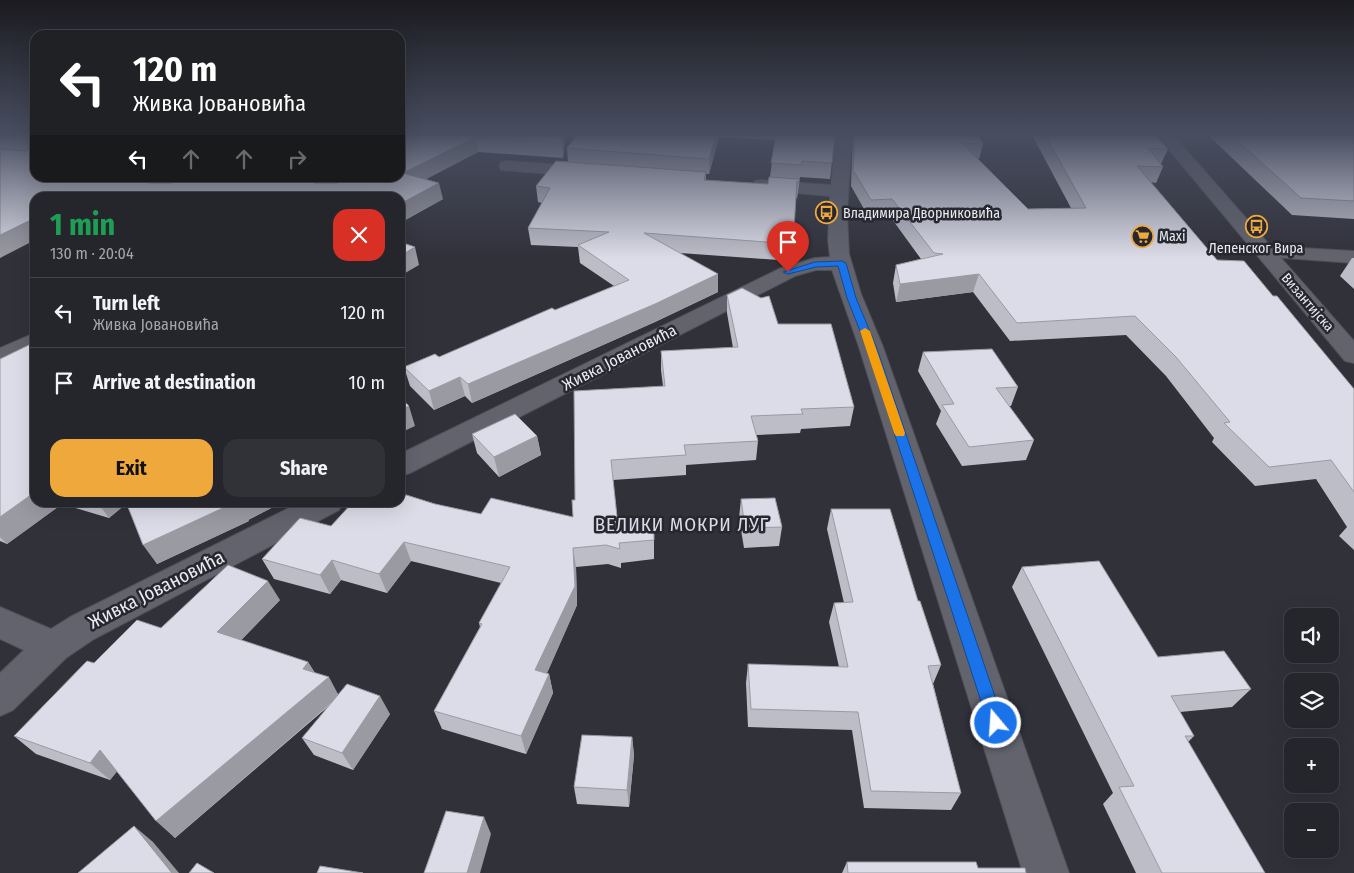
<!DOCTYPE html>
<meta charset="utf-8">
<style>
:root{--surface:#25252c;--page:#313138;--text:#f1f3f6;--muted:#a3a5a9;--line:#424248;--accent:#eea83c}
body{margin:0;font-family:"Fira Sans Condensed",sans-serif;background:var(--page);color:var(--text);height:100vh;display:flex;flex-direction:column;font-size:19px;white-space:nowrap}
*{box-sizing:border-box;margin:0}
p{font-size:16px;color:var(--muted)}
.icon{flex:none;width:28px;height:28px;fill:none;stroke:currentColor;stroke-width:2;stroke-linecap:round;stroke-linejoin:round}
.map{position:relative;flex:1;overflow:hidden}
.panel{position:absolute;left:30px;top:192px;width:375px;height:315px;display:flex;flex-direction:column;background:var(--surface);border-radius:15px;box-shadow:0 5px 20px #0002,0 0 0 1px var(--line)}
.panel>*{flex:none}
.guide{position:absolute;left:30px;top:30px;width:375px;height:152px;border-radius:15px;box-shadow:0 5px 20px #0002,0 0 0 1px var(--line);background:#202124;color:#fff;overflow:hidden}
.buttons{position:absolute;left:1284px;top:608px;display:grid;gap:10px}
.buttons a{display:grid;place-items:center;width:55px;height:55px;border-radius:10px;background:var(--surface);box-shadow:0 5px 20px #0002,0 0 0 1px var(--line);font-size:25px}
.pin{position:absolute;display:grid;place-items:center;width:42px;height:42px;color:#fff;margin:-51px -21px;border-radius:50% 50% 50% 0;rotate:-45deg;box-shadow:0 0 5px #0007}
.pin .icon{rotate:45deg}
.me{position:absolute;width:55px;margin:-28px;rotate:342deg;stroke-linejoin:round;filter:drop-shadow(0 0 4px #0008)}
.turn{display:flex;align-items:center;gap:18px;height:105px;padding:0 20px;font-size:22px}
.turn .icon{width:65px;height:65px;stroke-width:2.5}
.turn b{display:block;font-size:35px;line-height:42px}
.lanes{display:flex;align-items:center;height:48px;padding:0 20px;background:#0003;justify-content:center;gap:25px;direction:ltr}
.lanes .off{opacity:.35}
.round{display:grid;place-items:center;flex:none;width:52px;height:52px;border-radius:15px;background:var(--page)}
.head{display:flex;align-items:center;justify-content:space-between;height:85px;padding:0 20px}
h1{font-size:30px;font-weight:700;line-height:38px;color:#1e9e55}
.action{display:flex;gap:10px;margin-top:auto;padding:10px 20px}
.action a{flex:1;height:58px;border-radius:15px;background:var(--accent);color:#111;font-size:20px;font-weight:700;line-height:58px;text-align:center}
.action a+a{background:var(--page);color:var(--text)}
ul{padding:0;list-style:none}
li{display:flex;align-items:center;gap:15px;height:70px;padding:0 20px;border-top:1px solid var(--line)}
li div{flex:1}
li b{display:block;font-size:19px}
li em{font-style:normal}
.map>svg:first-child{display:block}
</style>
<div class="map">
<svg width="1354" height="873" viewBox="0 0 1354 873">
<rect width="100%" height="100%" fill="#31313a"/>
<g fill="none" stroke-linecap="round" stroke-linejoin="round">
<defs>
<g id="minor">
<path d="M 836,135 L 852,135 L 847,214 L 849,254 L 861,294 L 883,347 L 1069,873 L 1023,873 L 859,347 L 832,270 L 816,270 L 795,276 L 410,473 L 400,476 L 400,454 L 781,268 L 815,258 L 830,257 L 828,240 L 830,196 L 761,190 L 755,189 L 752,185 L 755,181 L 761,180 L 831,185 Z"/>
<path d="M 507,161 L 588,167 L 594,168 L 596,172 L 594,176 L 588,177 L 501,170 L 499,166 L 501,162 Z"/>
<path d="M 130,178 C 150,176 166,181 178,198 L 158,198 Z"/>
<path d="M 1265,246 L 1354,251 L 1354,263 L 1258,256 L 1255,252 L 1258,248 Z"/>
<path d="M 35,333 L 35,349 L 0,364 L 0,348 Z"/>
<path d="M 301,502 L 343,502 L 339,510 L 94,639 L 66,658 L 13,710 L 0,716 L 0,673 L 24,650 L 0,639 L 0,607 L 51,629 L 70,617 Z"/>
</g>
<path id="tertiary" d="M 1157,135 L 1173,135 L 1354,341 L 1354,363 L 1345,361 Z"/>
</defs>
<use href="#minor" stroke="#4f4f57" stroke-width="2"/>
<use href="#tertiary" stroke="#4f4f57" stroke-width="2"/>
<use href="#minor" fill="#62636d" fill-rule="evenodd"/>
<use href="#tertiary" fill="#62636d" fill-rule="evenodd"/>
</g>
<g fill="#bdbdc8" fill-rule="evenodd">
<path d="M 0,135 L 35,135 L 149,183 L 165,183 L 149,178 L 342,178 L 335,183 L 337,183 L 400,135 L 565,135 L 563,158 L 478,152 L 426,179 L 443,199 L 400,223 L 400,198 L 35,198 L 0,258 Z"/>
<path d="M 577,135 L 835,135 L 830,179 L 800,177 L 797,199 L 796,197 L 792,246 L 780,245 L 778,260 L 680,253 L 718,274 L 718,292 L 655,322 L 472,403 L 465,396 L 434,410 L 410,386 L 404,367 L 439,357 L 614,286 L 580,263 L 578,247 L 531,245 L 528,228 L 542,203 L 538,202 L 536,186 L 568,162 L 567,148 ZM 719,137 L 775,140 L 770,177 L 768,184 L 706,180 L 706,174 L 709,174 Z"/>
<path d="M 853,135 L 978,135 L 983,144 L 979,159 L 977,159 L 1028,209 L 1071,208 L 1032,135 L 1155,135 L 1168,149 L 1161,164 L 1163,167 L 1156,183 L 1151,182 L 1217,260 L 1273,296 L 1354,389 L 1354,550 L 1339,536 L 1347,527 L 1316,479 L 1255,486 L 1212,442 L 1214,438 L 1166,376 L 1126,335 L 1010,341 L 973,292 L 896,302 L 893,283 L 896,265 L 921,259 L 889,215 L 868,216 L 851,186 Z"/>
<path d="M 1208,135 L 1354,135 L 1354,219 L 1292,215 Z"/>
<path d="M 1352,258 L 1354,258 L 1354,289 L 1340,276 Z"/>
<path d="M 727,295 L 778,324 L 854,407 L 850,426 L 801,429 L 800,433 L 756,435 L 758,441 L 756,460 L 686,465 L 686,475 L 613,480 L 618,526 L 654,534 L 654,559 L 621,563 L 621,568 L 608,564 L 576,567 L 577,605 L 547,673 L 549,674 L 553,693 L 526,754 L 442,729 L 434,711 L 480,627 L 479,623 L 501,583 L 411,561 L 387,593 L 341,580 L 330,594 L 274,579 L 262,559 L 331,526 L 435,504 L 481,514 L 573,517 L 575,500 L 663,386 L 661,370 L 661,351 L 733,348 L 727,313 Z"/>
<path d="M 923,352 L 1018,387 L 1011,406 L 1009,406 L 1034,440 L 1026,460 L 962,466 L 936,424 L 941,411 L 918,371 Z"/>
<path d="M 0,359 L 35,502 L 283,502 L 248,520 L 249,521 L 157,564 L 126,504 L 109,518 L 62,504 L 7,544 L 0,541 Z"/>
<path d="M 472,434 L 537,436 L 541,455 L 499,477 L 477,453 Z"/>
<path d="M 741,499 L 782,527 L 779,546 L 744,548 L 739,518 Z"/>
<path d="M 831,509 L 918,601 L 941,665 L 933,684 L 961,793 L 951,810 L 864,808 L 852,730 L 748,727 L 746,683 L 748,664 L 839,667 L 829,622 L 834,603 L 844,603 L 827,529 Z"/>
<path d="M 1022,567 L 1158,657 L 1251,689 L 1232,707 L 1180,712 L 1194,736 L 1188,742 L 1265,873 L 1136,873 L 1103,804 L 1113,793 L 1012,587 Z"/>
<path d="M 280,600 L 241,640 L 308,662 L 315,673 L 338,694 L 390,714 L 353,770 L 314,755 L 302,738 L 330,705 L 175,838 L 117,771 L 110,780 L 36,754 L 14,736 L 94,663 L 161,628 Z"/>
<path d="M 632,737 L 634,755 L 629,807 L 577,804 L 574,787 Z"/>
<path d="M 847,862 L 1026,873 L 842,873 Z"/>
</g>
<g fill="#9a9aa2">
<path d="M 562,135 L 565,135 L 563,158 L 562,143 Z"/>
<path d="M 716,135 L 719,135 L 719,137 L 709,174 L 709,159 Z"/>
<path d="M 476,137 L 478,152 L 407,189 L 403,173 Z"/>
<path d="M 318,178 L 342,178 L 320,197 L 314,183 L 314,181 Z"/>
<path d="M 439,183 L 443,199 L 400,223 L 400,204 Z"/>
<path d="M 35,218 L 35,240 L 0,258 L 0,235 Z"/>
<path d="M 415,247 L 419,265 L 400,276 L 400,256 Z"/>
<path d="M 718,274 L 718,292 L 655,322 L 472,403 L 468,384 Z"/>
<path d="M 979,274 L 973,292 L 896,302 L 900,284 Z"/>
<path d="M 460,377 L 465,396 L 434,410 L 429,391 Z"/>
<path d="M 409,406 L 415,426 L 400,433 L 400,411 Z"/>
<path d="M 537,436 L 541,455 L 499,477 L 494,457 Z"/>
<path d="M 35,492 L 35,502 L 61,502 L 62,504 L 7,544 L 0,537 L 0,517 Z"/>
<path d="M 97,502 L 128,502 L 109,518 Z"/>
<path d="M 235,502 L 283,502 L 248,520 L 249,521 L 157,564 L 143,545 Z"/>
<path d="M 404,542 L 411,561 L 387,593 L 379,574 Z"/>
<path d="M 573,548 L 576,567 L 577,605 L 540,689 L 535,670 Z"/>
<path d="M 332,560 L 341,580 L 330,594 L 320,575 Z"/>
<path d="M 268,581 L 280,600 L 230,652 L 217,632 Z"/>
<path d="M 308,662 L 320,681 L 303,669 Z"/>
<path d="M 549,674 L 553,693 L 526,754 L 521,736 Z"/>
<path d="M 329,677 L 339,696 L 175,838 L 156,821 Z"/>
<path d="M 380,696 L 390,714 L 353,770 L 342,753 Z"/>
<path d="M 632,737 L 634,755 L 629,807 L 627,790 Z"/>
<path d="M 100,750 L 120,768 L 110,780 L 90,763 Z"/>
<path d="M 484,817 L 491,834 L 480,873 L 467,873 Z"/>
<path d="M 134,826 L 153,842 L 179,873 L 172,873 Z"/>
</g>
<g fill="#dcdce8" stroke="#9a9aa2">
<path d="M 0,135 L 35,135 L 35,178 L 141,178 L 149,183 L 172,183 L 169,178 L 318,178 L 314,181 L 314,183 L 337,183 L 344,178 L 400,178 L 400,135 L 562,135 L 562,143 L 476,137 L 403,173 L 439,183 L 400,204 L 400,198 L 35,198 L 35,218 L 0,235 L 0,149 L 26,151 L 28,149 L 27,137 L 0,136 Z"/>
<path d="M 577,135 L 716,135 L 709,159 L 567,148 Z"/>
<path d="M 776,135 L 835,135 L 832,163 L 802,161 L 801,165 L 771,163 Z"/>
<path d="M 855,135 L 978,135 L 983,144 L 962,143 L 1028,209 L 1086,208 L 1045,135 L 1155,135 L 1168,149 L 1148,148 L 1163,167 L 1137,166 L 1217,260 L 1244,261 L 1273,296 L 1277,296 L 1354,389 L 1354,492 L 1331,460 L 1269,467 L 1224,423 L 1230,422 L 1176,357 L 1135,316 L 1017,323 L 979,274 L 900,284 L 896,265 L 943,254 L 934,253 L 892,199 L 871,200 L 853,170 Z"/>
<path d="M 1231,135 L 1354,135 L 1354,201 L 1301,198 Z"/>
<path d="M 556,161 L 706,172 L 704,180 L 768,184 L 769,177 L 799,179 L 799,183 L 797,181 L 794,229 L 782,228 L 780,243 L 644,233 L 718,274 L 655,304 L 468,384 L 460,377 L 429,391 L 404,367 L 435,354 L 439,357 L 552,308 L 555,310 L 629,280 L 578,245 L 609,232 L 528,228 L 550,188 L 536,186 Z"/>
<path d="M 400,242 L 415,247 L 400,256 Z"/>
<path d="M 742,288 L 761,298 L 769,296 L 778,324 L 831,324 L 854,407 L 801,409 L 803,414 L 751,416 L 758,441 L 684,445 L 686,455 L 611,460 L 618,526 L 654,534 L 654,540 L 619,543 L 620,549 L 606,545 L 573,548 L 575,586 L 535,670 L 549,674 L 521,736 L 434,711 L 482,624 L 479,623 L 510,567 L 404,542 L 379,574 L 332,560 L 320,575 L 262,559 L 300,518 L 331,526 L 353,502 L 400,502 L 400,493 L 435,504 L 481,514 L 491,498 L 573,517 L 572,500 L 575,500 L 574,391 L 665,386 L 661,351 L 738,347 L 727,295 Z"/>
<path d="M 35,342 L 35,492 L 0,517 L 0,359 Z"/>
<path d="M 992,349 L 1018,387 L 996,388 L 1034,440 L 969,447 L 942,405 L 954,404 L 923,352 Z"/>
<path d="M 400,397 L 409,406 L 400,411 Z"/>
<path d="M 515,414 L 537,436 L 494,457 L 472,434 Z"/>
<path d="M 775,498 L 782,527 L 745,528 L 741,499 Z"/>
<path d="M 126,502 L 236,502 L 143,545 Z"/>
<path d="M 831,509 L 890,509 L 918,601 L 920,601 L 941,665 L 928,666 L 961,793 L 871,791 L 858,712 L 751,709 L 748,664 L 848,667 L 834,603 L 853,602 Z"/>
<path d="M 1099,561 L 1158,657 L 1224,651 L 1251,689 L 1171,696 L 1194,736 L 1185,736 L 1265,873 L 1162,873 L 1119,787 L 1134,786 L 1022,567 Z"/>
<path d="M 228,565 L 268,581 L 217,632 L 308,662 L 303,669 L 329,677 L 156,821 L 100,750 L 90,763 L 14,736 L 87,661 L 94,663 L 137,620 L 161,628 Z"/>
<path d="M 347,684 L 380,696 L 342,753 L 302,738 Z"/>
<path d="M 582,735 L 632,737 L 627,790 L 574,787 Z"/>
<path d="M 446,811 L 484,817 L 467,873 L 424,873 Z"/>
<path d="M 134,826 L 172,873 L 78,873 Z"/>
<path d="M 847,862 L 976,862 L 978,868 L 1025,868 L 1026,873 L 848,873 Z"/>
<path d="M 197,863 L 214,873 L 189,873 Z"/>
<path d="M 320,866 L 363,873 L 317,873 Z"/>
</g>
<linearGradient id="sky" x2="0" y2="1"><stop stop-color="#1b1b20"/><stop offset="0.52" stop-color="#484e60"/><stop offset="1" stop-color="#484e60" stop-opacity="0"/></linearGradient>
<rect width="1354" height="258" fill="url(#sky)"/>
<path fill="#1a73e8" stroke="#114b97" d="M 842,261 L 846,263 L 856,298 L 876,346 L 1004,723 L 1002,728 L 996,730 L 990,728 L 988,723 L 866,346 L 847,298 L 838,266 L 816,267 L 788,274 L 783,272 L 815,262 Z"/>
<path fill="#f59e0b" d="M 865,328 L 870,331 L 905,433 L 904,436 L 896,436 L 894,433 L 860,331 Z"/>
<defs>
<symbol id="bus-ring" viewBox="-11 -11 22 22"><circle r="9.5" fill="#272730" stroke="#eea83c" stroke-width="1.5"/><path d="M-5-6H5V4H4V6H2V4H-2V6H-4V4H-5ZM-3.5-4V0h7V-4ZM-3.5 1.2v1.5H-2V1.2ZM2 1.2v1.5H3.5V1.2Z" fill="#eea83c"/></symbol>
<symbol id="supermarket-ring" viewBox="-11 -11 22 22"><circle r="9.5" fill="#272730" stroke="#eea83c" stroke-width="1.5"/><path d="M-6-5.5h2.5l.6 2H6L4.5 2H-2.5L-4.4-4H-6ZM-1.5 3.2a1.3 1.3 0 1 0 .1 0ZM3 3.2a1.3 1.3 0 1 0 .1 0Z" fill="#eea83c"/></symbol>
</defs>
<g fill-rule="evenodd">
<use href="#bus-ring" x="814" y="200" width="25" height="25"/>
<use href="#bus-ring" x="1244" y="214" width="25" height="25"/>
<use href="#supermarket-ring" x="1130" y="224" width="25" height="25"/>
</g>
<g text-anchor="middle" stroke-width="5" stroke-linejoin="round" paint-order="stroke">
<g font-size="14" fill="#e9eaf0" stroke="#272730" text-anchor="start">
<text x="843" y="218">Владимира Дворниковића</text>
<text x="1159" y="241">Maxi</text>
<text x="1256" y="253" text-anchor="middle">Лепенског Вира</text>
</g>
<g font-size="14" fill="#e9eaf0" stroke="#272730">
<text transform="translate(1308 302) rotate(49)" y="5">Византијска</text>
</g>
<g font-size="16" fill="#e9eaf0" stroke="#272730">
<text transform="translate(619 357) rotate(-27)" y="6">Живка Јовановића</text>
</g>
<g font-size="19" letter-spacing="1" fill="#dadbe7" stroke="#272730">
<text x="682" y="531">ВЕЛИКИ МОКРИ ЛУГ</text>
</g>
<g font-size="19" fill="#e9eaf0" stroke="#272730">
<text transform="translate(156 589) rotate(-27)" y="7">Живка Јовановића</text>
</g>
</g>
</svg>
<div class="buttons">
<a><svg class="icon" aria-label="sound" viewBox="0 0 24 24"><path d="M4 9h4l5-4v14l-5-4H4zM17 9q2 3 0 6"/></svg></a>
<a><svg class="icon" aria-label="layers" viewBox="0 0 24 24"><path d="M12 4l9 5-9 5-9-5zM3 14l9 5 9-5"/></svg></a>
<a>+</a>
<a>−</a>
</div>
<div class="pin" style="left:788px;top:272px;background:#d93025"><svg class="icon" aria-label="arrive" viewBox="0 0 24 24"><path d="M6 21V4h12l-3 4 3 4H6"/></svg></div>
<svg class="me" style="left:996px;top:723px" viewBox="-20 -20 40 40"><circle r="17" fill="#1a73e8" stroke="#fff" stroke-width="3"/><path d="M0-11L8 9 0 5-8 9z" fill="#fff"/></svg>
<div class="guide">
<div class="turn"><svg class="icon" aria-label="left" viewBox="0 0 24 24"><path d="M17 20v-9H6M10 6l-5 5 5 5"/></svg><div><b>120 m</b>Живка Јовановића</div></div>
<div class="lanes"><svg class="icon" aria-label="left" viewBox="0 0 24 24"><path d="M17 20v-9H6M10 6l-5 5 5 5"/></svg><svg class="icon off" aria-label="ahead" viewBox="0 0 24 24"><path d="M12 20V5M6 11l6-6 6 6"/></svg><svg class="icon off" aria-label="ahead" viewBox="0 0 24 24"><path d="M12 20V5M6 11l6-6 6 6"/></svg><svg class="icon off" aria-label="right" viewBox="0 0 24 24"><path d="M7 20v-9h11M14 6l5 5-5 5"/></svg></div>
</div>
<section class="panel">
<div class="head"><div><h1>1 min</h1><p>130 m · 20:04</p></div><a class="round" style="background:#d93025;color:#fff"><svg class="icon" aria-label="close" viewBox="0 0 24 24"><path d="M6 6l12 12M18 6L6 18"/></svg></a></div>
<ul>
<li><svg class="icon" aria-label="left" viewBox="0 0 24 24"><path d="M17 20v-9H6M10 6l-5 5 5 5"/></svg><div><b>Turn left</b><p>Живка Јовановића</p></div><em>120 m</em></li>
<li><svg class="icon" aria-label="arrive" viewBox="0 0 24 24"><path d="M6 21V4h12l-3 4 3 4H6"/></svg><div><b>Arrive at destination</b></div><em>10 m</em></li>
</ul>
<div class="action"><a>Exit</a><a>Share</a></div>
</section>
</div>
